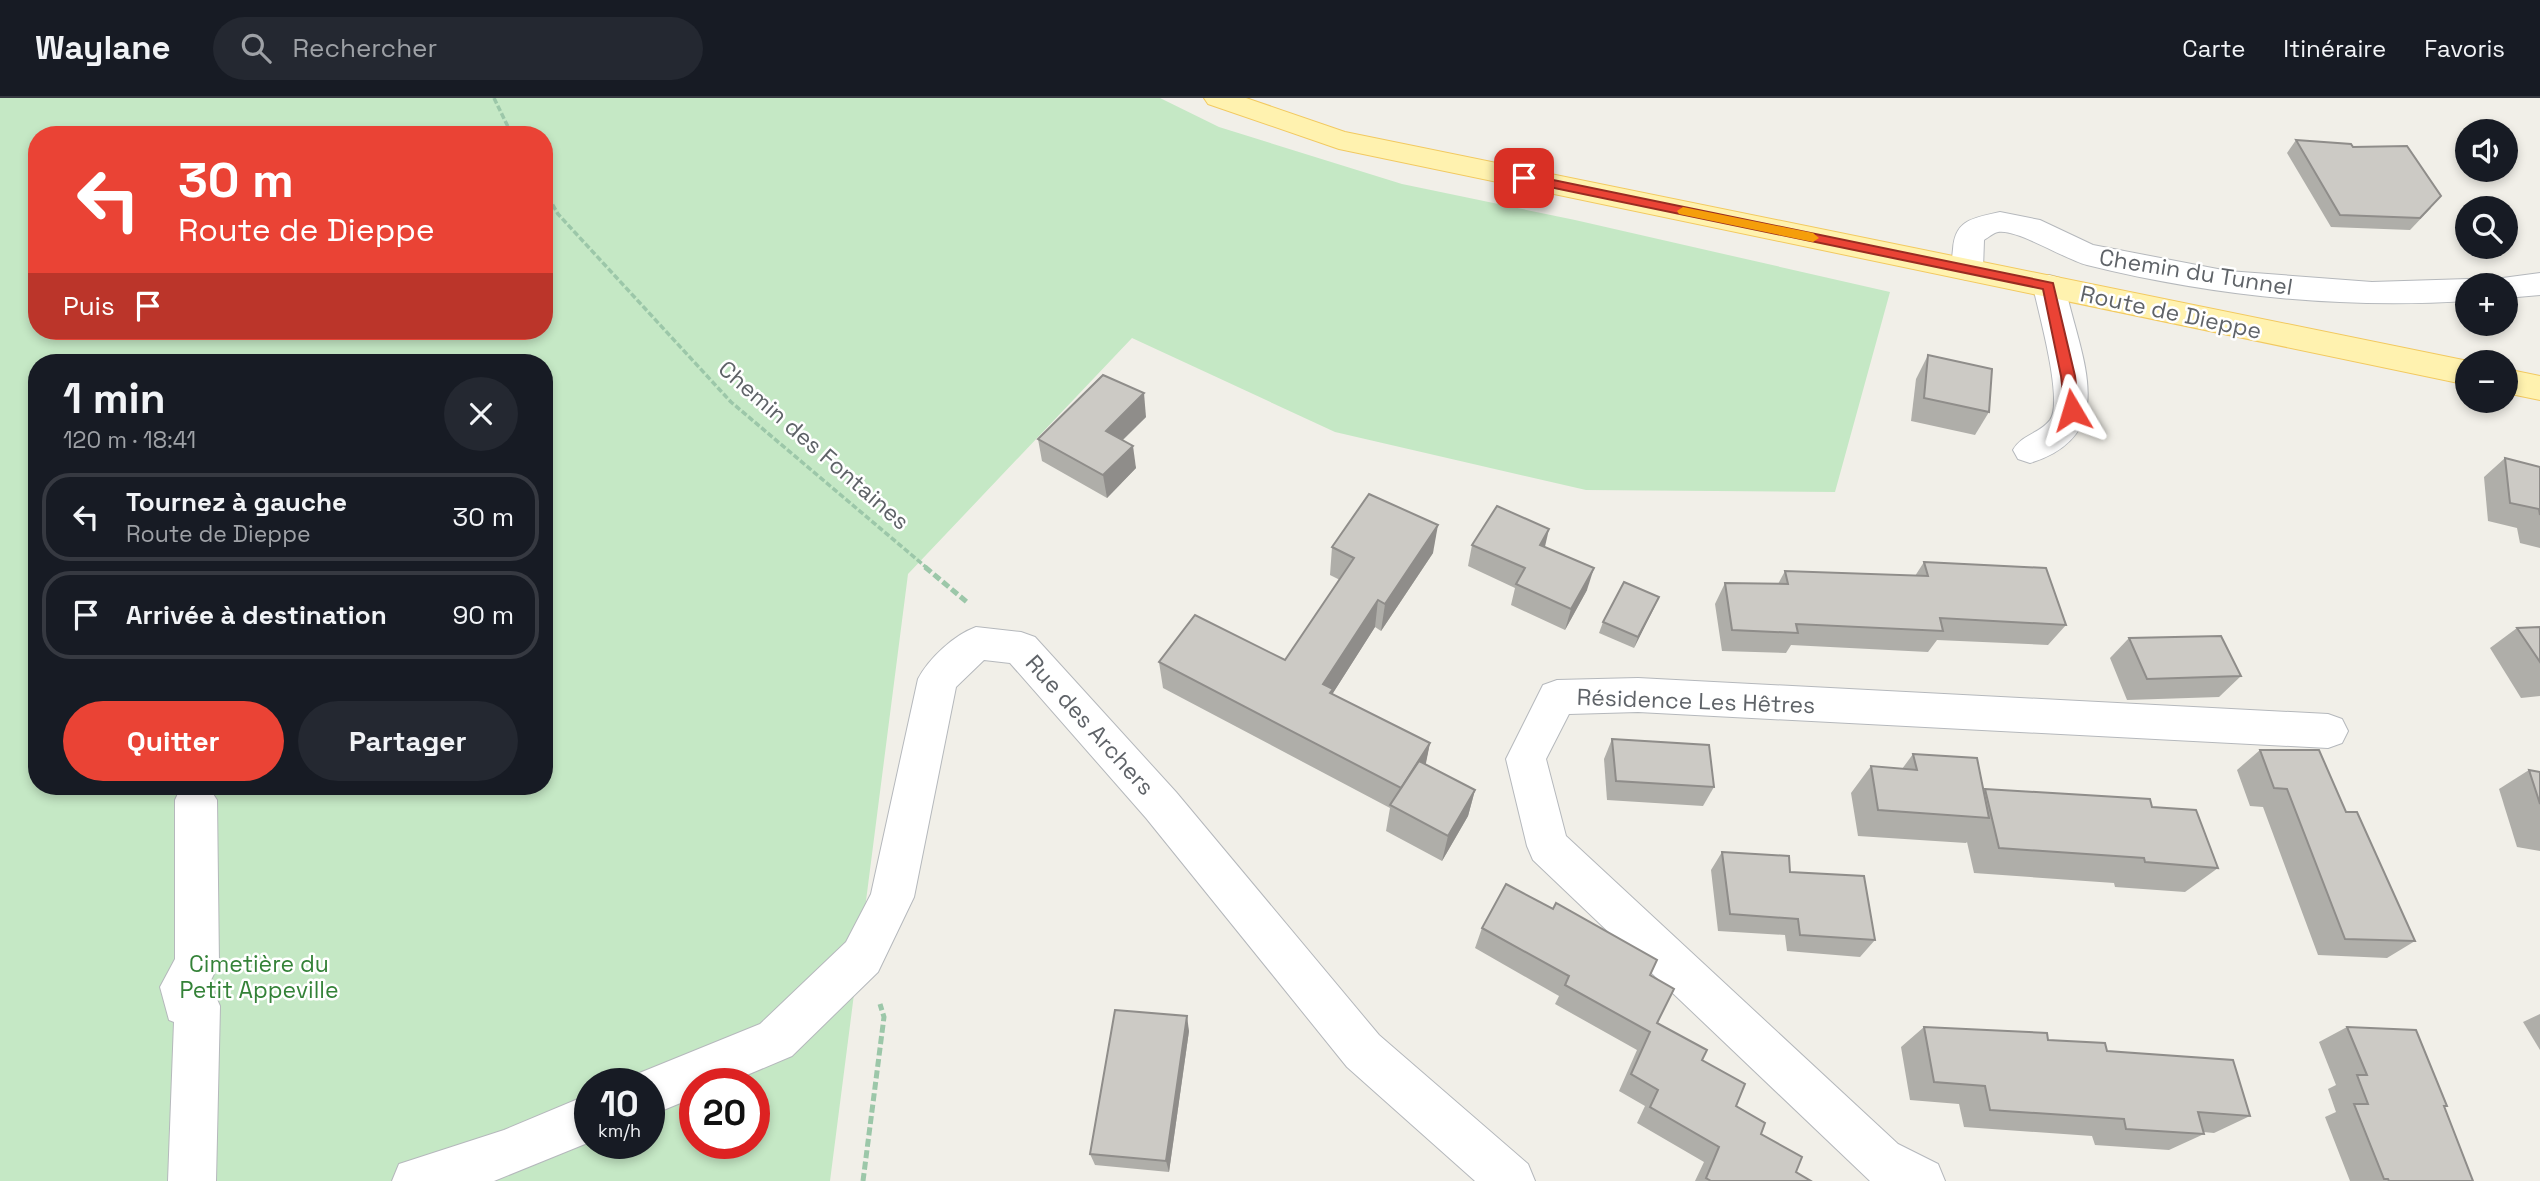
<!DOCTYPE html>
<html lang="fr">
<meta charset="utf-8">
<style>
:root{--surface:#171b24;--page:#242831;--text:#f1f3f6;--muted:#9ea1a6;--line:#363941;--accent:#ea4335}
body{margin:0;font-family:"Space Grotesk",sans-serif;background:var(--page);color:var(--text);height:100vh;display:flex;flex-direction:column;font-size:26px;white-space:nowrap}
*{box-sizing:border-box;margin:0}
p{font-size:23px;color:var(--muted)}
.icon{flex:none;width:38px;height:38px;fill:none;stroke:currentColor;stroke-width:2;stroke-linecap:round;stroke-linejoin:round}
.map{position:relative;flex:1;overflow:hidden}
.panel{position:absolute;left:28px;top:256px;width:525px;height:441px;display:flex;flex-direction:column;background:var(--surface);border-radius:28px;box-shadow:0 4px 10px #0003}
.panel>*{flex:none}
.hud{position:absolute;left:28px;top:28px;width:525px;height:214px;border-radius:28px;box-shadow:0 4px 10px #0003;background:#ea4335;color:#fff;overflow:hidden}
.buttons{position:absolute;left:2455px;top:21px;display:grid;gap:14px}
.buttons a{display:grid;place-items:center;width:63px;height:63px;border-radius:50%;background:var(--surface);box-shadow:0 4px 10px #0003;font-size:35px}
.speed{position:absolute;left:574px;top:970px;display:flex;gap:14px;font-size:35px;font-weight:700;text-align:center}
.speed>*{display:grid;place-content:center;width:91px;height:91px;border-radius:50%;background:var(--surface);box-shadow:0 4px 10px #0003;line-height:1}
.speed small{font-size:18px;font-weight:400}
.speed .limit{border:10px solid #d22;background:#fff;color:#111}
.pin{position:absolute;display:grid;place-items:center;width:60px;height:60px;color:#fff;margin:-30px;border-radius:14px;box-shadow:0 4px 10px #0006}
.me{position:absolute;width:77px;margin:-38px;rotate:353deg;stroke-linejoin:round;filter:drop-shadow(0 0 5px #0008)}
.turn{display:flex;align-items:center;gap:24px;height:147px;padding:0 35px;font-size:32px}
.turn .icon{width:91px;height:91px;stroke-width:2.5}
.turn b{display:block;font-size:49px;line-height:60px}
.then{display:flex;align-items:center;height:66px;padding:0 35px;background:#0003;gap:14px;font-size:26px}
.round{display:grid;place-items:center;flex:none;width:74px;height:74px;border-radius:37px;background:var(--page)}
.summary{display:flex;align-items:center;justify-content:space-between;height:119px;padding:0 35px}
h1{font-size:42px;font-weight:600;line-height:52px}
.action{display:flex;gap:14px;margin-top:auto;padding:14px 35px}
.action a{flex:1;height:80px;border-radius:42px;background:var(--accent);color:#fff;font-size:28px;font-weight:600;line-height:80px;text-align:center}
.action a+a{background:var(--page);color:var(--text)}
ul{padding:0;list-style:none}
li{display:flex;align-items:center;gap:21px;height:88px;margin:0 14px 10px;padding:0 21px;border:4px solid var(--line);border-radius:28px}
li div{flex:1}
li b{display:block;font-size:26px}
li em{font-style:normal}
header{display:flex;align-items:center;gap:42px;box-sizing:border-box;height:98px;padding:0 35px;background:var(--surface);border-bottom:2px solid var(--line)}
header strong{font-size:33px}
nav{display:flex;gap:38px;margin-inline-start:auto;font-size:24px}
.search{width:490px;height:63px;background:var(--page);display:flex;align-items:center;gap:18px;box-sizing:border-box;padding:0 24px;border-radius:38px;color:var(--muted);font-size:26px}
.map>svg:first-child{display:block}
</style>
<header>
<strong>Waylane</strong>
<div class="search"><svg class="icon" aria-label="search" viewBox="0 0 24 24"><circle cx="10" cy="10" r="6"/><path d="M15 15l6 6"/></svg>Rechercher</div>
<nav><a>Carte</a><a>Itinéraire</a><a>Favoris</a></nav>
</header>
<div class="map">
<svg width="2540" height="1083" viewBox="0 0 2540 1083">
<rect width="100%" height="100%" fill="#f1efe8"/>
<path fill="#c5e8c5" fill-rule="evenodd" d="M 0,0 L 1160,0 L 1219,29 L 1402,86 L 1575,122 L 1890,194 L 1835,394 L 1586,392 L 1335,334 L 1132,240 L 908,476 L 830,1083 L 0,1083 ZM 37,37 L 544,37 L 544,233 L 37,233 ZM 37,264 L 544,264 L 544,688 L 37,688 ZM 590,985 L 649,985 L 649,1045 L 590,1045 ZM 695,985 L 754,985 L 754,1045 L 695,1045 Z"/>
<g fill="none" stroke-linecap="round" stroke-linejoin="round">
<defs>
<g id="minor">
<path d="M 2000,114 L 2040,122 L 2093,147 L 2228,173 L 2372,184 L 2468,181 L 2481,187 L 2468,187 L 2468,203 C 2339,211 2212,198 2087,167 C 2064,161 2018,131 1998,134 C 1993,135 1989,139 1984,142 L 1983,171 L 1978,179 L 1967,182 L 1956,179 C 1950,169 1952,162 1953,151 C 1955,121 1974,120 2000,114 Z"/>
<path d="M 2540,175 L 2540,197 L 2506,200 L 2506,187 L 2491,187 L 2495,181 Z"/>
<path d="M 2049,177 L 2060,180 L 2065,188 C 2079,257 2123,336 2030,365 L 2018,361 L 2013,352 C 2021,337 2039,336 2050,322 C 2064,303 2038,213 2033,188 L 2038,180 Z"/>
<path d="M 976,529 L 1021,534 L 1035,539 L 1176,694 L 1379,937 L 1528,1066 L 1535,1083 L 1475,1083 L 1347,969 L 1146,720 L 1010,565 L 984,562 L 956,589 L 914,799 L 878,874 L 792,958 L 728,985 L 695,985 L 695,999 L 649,1018 L 649,985 L 630,985 L 632,978 L 760,926 L 846,844 L 871,796 L 918,581 C 929,560 954,537 976,529 Z"/>
<path d="M 1638,580 L 2328,616 L 2342,621 L 2348,633 L 2342,645 L 2328,650 L 1638,614 L 1569,616 L 1546,661 L 1566,738 L 1898,1046 L 1938,1066 L 1945,1083 L 1870,1083 L 1533,762 L 1527,748 L 1506,661 L 1543,587 L 1557,582 Z"/>
<path d="M 208,688 L 217,702 L 219,866 L 207,890 L 213,892 L 220,908 L 216,1083 L 168,1083 L 174,924 L 169,922 L 160,889 L 175,861 L 175,702 L 181,689 Z"/>
<path d="M 590,996 L 590,1044 L 494,1083 L 392,1083 L 399,1066 L 504,1032 Z"/>
</g>
<g id="major">
<path d="M 1204,0 L 1246,0 L 1345,34 L 2473,264 L 2468,264 L 2468,287 L 1339,51 L 1208,6 Z"/>
<path d="M 2506,271 L 2540,278 L 2540,302 L 2506,295 Z"/>
</g>
</defs>
<use href="#minor" stroke="#b5b8bc" stroke-width="2"/>
<use href="#major" stroke="#f2c960" stroke-width="2"/>
<g stroke="#9cc7a9" stroke-width="3.5" stroke-dasharray="6 2.5" stroke-linecap="butt">
<path d="M 494,0 L 512,37"/>
<path d="M 544,92 L 558,116 L 731,304 L 927,470"/>
</g>
<g stroke="#9cc7a9" stroke-width="5" stroke-dasharray="8 3.5" stroke-linecap="butt">
<path d="M 925,469 L 968,505"/>
<path d="M 863,1083 L 884,919 L 880,906"/>
</g>
<use href="#minor" fill="#fff" fill-rule="evenodd"/>
<use href="#major" fill="#fff2af" fill-rule="evenodd"/>
</g>
<g fill="#afaea9">
<path d="M 2296,42 L 2353,49 L 2431,110 L 2410,132 L 2331,129 L 2287,55 Z"/>
<path d="M 1928,257 L 1989,314 L 1975,337 L 1911,323 L 1916,281 Z"/>
<path d="M 1146,319 L 1123,342 L 1136,370 L 1107,400 L 1042,363 L 1038,341 Z"/>
<path d="M 2505,360 L 2540,369 L 2540,450 L 2520,445 L 2517,430 L 2488,423 L 2484,379 Z"/>
<path d="M 1472,447 L 1545,449 L 1587,492 L 1565,532 L 1511,507 L 1515,490 L 1468,468 Z"/>
<path d="M 1332,449 L 1433,455 L 1381,533 L 1375,529 L 1333,595 L 1332,597 L 1430,645 L 1425,667 L 1475,692 L 1468,718 L 1442,763 L 1386,733 L 1390,710 L 1163,590 L 1159,564 L 1285,562 L 1340,482 L 1330,477 Z"/>
<path d="M 1924,464 L 2066,527 L 2048,547 L 1937,542 L 1928,554 L 1791,547 L 1786,555 L 1722,553 L 1715,506 L 1725,485 L 1778,486 L 1785,473 L 1915,478 Z"/>
<path d="M 1659,499 L 1634,550 L 1599,535 L 1603,524 Z"/>
<path d="M 2540,529 L 2540,598 L 2521,600 L 2490,550 L 2517,530 Z"/>
<path d="M 2129,540 L 2241,578 L 2219,599 L 2127,602 L 2110,560 Z"/>
<path d="M 1612,641 L 1714,689 L 1703,708 L 1607,702 L 1604,661 Z"/>
<path d="M 2260,652 L 2346,714 L 2415,843 L 2387,860 L 2318,857 L 2263,709 L 2250,708 L 2237,672 Z"/>
<path d="M 1913,656 L 1984,692 L 1985,691 L 2152,709 L 2218,770 L 2185,794 L 2115,789 L 2114,785 L 1974,775 L 1967,744 L 1966,745 L 1858,738 L 1851,695 L 1871,668 L 1902,671 Z"/>
<path d="M 2529,672 L 2540,674 L 2540,753 L 2517,749 L 2499,691 Z"/>
<path d="M 1722,754 L 1790,774 L 1875,842 L 1860,859 L 1787,853 L 1785,837 L 1718,833 L 1711,772 Z"/>
<path d="M 1482,830 L 1650,877 L 1657,925 L 1702,962 L 1736,1008 L 1761,1036 L 1796,1074 L 1811,1083 L 1695,1083 L 1704,1064 L 1637,1025 L 1645,1008 L 1619,993 L 1637,952 L 1555,906 L 1559,898 L 1475,850 Z"/>
<path d="M 2540,916 L 2540,952 L 2523,924 Z"/>
<path d="M 1924,929 L 2048,942 L 2107,953 L 2250,1018 L 2214,1035 L 2203,1034 L 2204,1036 L 2169,1052 L 2095,1047 L 2092,1038 L 1964,1029 L 1959,1006 L 1910,1002 L 1901,949 Z"/>
<path d="M 2347,929 L 2447,1008 L 2444,1009 L 2473,1083 L 2350,1083 L 2325,1019 L 2336,1014 L 2328,991 L 2336,987 L 2319,944 Z"/>
<path d="M 1189,933 L 1169,1074 L 1095,1067 L 1090,1056 Z"/>
</g>
<g fill="#8f8d8a">
<path d="M 1144,295 L 1146,319 L 1109,355 L 1106,333 Z"/>
<path d="M 1133,348 L 1136,370 L 1107,400 L 1103,377 Z"/>
<path d="M 1438,427 L 1433,455 L 1381,533 L 1385,506 Z"/>
<path d="M 1549,431 L 1544,453 L 1540,447 Z"/>
<path d="M 1594,470 L 1587,492 L 1565,532 L 1571,511 Z"/>
<path d="M 1659,499 L 1654,510 L 1634,550 L 1638,539 Z"/>
<path d="M 1378,502 L 1375,529 L 1333,595 L 1331,617 L 1323,586 Z"/>
<path d="M 1430,645 L 1425,670 L 1401,690 Z"/>
<path d="M 1475,692 L 1468,718 L 1442,763 L 1448,738 Z"/>
<path d="M 1187,918 L 1189,933 L 1169,1074 L 1166,1063 Z"/>
</g>
<g fill="#cccac5" stroke="#8f8d8a" stroke-width="2">
<path d="M 2296,42 L 2351,46 L 2353,49 L 2407,48 L 2441,98 L 2420,120 L 2340,117 Z"/>
<path d="M 1928,257 L 1992,271 L 1989,314 L 1924,300 Z"/>
<path d="M 1103,277 L 1144,295 L 1106,333 L 1133,348 L 1103,377 L 1038,341 Z"/>
<path d="M 2505,360 L 2540,369 L 2540,417 L 2539,411 L 2510,405 Z"/>
<path d="M 1369,396 L 1438,427 L 1385,506 L 1378,502 L 1323,586 L 1333,591 L 1330,595 L 1430,645 L 1401,690 L 1159,564 L 1195,517 L 1285,562 L 1354,460 L 1332,449 Z"/>
<path d="M 1497,408 L 1549,431 L 1540,447 L 1594,470 L 1571,511 L 1516,486 L 1525,470 L 1472,447 Z"/>
<path d="M 1924,464 L 2046,470 L 2066,527 L 1940,520 L 1943,533 L 1796,526 L 1798,535 L 1732,532 L 1725,485 L 1788,486 L 1785,473 L 1928,478 Z"/>
<path d="M 1624,484 L 1659,499 L 1638,539 L 1603,524 Z"/>
<path d="M 2540,529 L 2540,564 L 2517,530 Z"/>
<path d="M 2221,538 L 2241,578 L 2147,581 L 2129,540 Z"/>
<path d="M 1612,641 L 1709,647 L 1714,689 L 1616,683 Z"/>
<path d="M 2260,652 L 2319,652 L 2346,714 L 2357,714 L 2415,843 L 2345,841 L 2287,691 L 2274,690 Z"/>
<path d="M 1913,656 L 1977,660 L 1989,720 L 1878,712 L 1871,668 L 1917,672 Z"/>
<path d="M 1419,663 L 1475,692 L 1448,738 L 1390,707 Z"/>
<path d="M 2529,672 L 2540,674 L 2540,706 Z"/>
<path d="M 1985,691 L 2150,701 L 2152,709 L 2196,712 L 2218,770 L 2145,764 L 2144,760 L 1999,750 Z"/>
<path d="M 1722,754 L 1789,758 L 1790,774 L 1864,778 L 1875,842 L 1800,837 L 1798,821 L 1730,816 Z"/>
<path d="M 1506,786 L 1553,811 L 1556,805 L 1657,862 L 1650,877 L 1674,891 L 1657,925 L 1707,952 L 1702,962 L 1745,986 L 1736,1008 L 1765,1025 L 1761,1036 L 1802,1059 L 1796,1074 L 1811,1083 L 1711,1083 L 1706,1080 L 1719,1049 L 1650,1009 L 1658,992 L 1631,976 L 1650,934 L 1565,887 L 1569,878 L 1482,830 Z"/>
<path d="M 1115,912 L 1187,918 L 1166,1063 L 1090,1056 Z"/>
<path d="M 1924,929 L 2047,935 L 2048,942 L 2105,945 L 2107,953 L 2233,962 L 2250,1018 L 2198,1014 L 2204,1036 L 2126,1031 L 2124,1021 L 1990,1012 L 1985,988 L 1934,984 Z"/>
<path d="M 2347,929 L 2416,932 L 2447,1008 L 2444,1008 L 2473,1083 L 2389,1083 L 2388,1081 L 2384,1081 L 2354,1006 L 2368,1006 L 2357,977 L 2367,977 Z"/>
</g>
<path fill="#ea4335" stroke="#982c22" stroke-width="2" d="M 1524,76 L 2053,185 L 2075,278 L 2079,312 L 2072,317 L 2065,312 L 2061,278 L 2043,191 L 1520,83 L 1518,80 Z"/>
<path fill="#f59e0b" d="M 1683,109 L 1813,135 L 1819,140 L 1813,144 L 1679,116 L 1677,113 Z"/>
<g text-anchor="middle" stroke-width="5" stroke-linejoin="round" paint-order="stroke">
<g font-size="23" fill="#5f6368" stroke="#fff">
<text transform="translate(2196 174) rotate(9)" y="8">Chemin du Tunnel</text>
<text transform="translate(2171 214) rotate(12)" y="8">Route de Dieppe</text>
<text transform="translate(814 347) rotate(41)" y="8">Chemin des Fontaines</text>
<text transform="translate(1696 603) rotate(2)" y="8">Résidence Les Hêtres</text>
<text transform="translate(1090 627) rotate(48)" y="8">Rue des Archers</text>
</g>
<g font-size="23" fill="#348238" stroke="#fff">
<text x="259" y="874">Cimetière du<tspan x="259" dy="26">Petit Appeville</tspan></text>
</g>
</g>
</svg>
<div class="buttons">
<a><svg class="icon" aria-label="sound" viewBox="0 0 24 24"><path d="M4 9h4l5-4v14l-5-4H4zM17 9q2 3 0 6"/></svg></a>
<a><svg class="icon" aria-label="search" viewBox="0 0 24 24"><circle cx="10" cy="10" r="6"/><path d="M15 15l6 6"/></svg></a>
<a>+</a>
<a>−</a>
</div>
<div class="speed"><div>10<small>km/h</small></div><div class="limit">20</div></div>
<div class="pin" style="left:1524px;top:80px;background:#d93025"><svg class="icon" aria-label="arrive" viewBox="0 0 24 24"><path d="M6 21V4h12l-3 4 3 4H6"/></svg></div>
<svg class="me" style="left:2072px;top:312px" viewBox="-20 -20 40 40"><path d="M0-17L14 15 0 8-14 15z" fill="#ea4335" stroke="#fff" stroke-width="4"/></svg>
<div class="hud">
<div class="turn"><svg class="icon" aria-label="left" viewBox="0 0 24 24"><path d="M17 20v-9H6M10 6l-5 5 5 5"/></svg><div><b>30 m</b>Route de Dieppe</div></div>
<div class="then">Puis<svg class="icon" aria-label="arrive" viewBox="0 0 24 24"><path d="M6 21V4h12l-3 4 3 4H6"/></svg></div>
</div>
<section class="panel">
<div class="summary"><div><h1>1 min</h1><p>120 m · 18:41</p></div><a class="round"><svg class="icon" aria-label="close" viewBox="0 0 24 24"><path d="M6 6l12 12M18 6L6 18"/></svg></a></div>
<ul>
<li><svg class="icon" aria-label="left" viewBox="0 0 24 24"><path d="M17 20v-9H6M10 6l-5 5 5 5"/></svg><div><b>Tournez à gauche</b><p>Route de Dieppe</p></div><em>30 m</em></li>
<li><svg class="icon" aria-label="arrive" viewBox="0 0 24 24"><path d="M6 21V4h12l-3 4 3 4H6"/></svg><div><b>Arrivée à destination</b></div><em>90 m</em></li>
</ul>
<div class="action"><a>Quitter</a><a>Partager</a></div>
</section>
</div>
